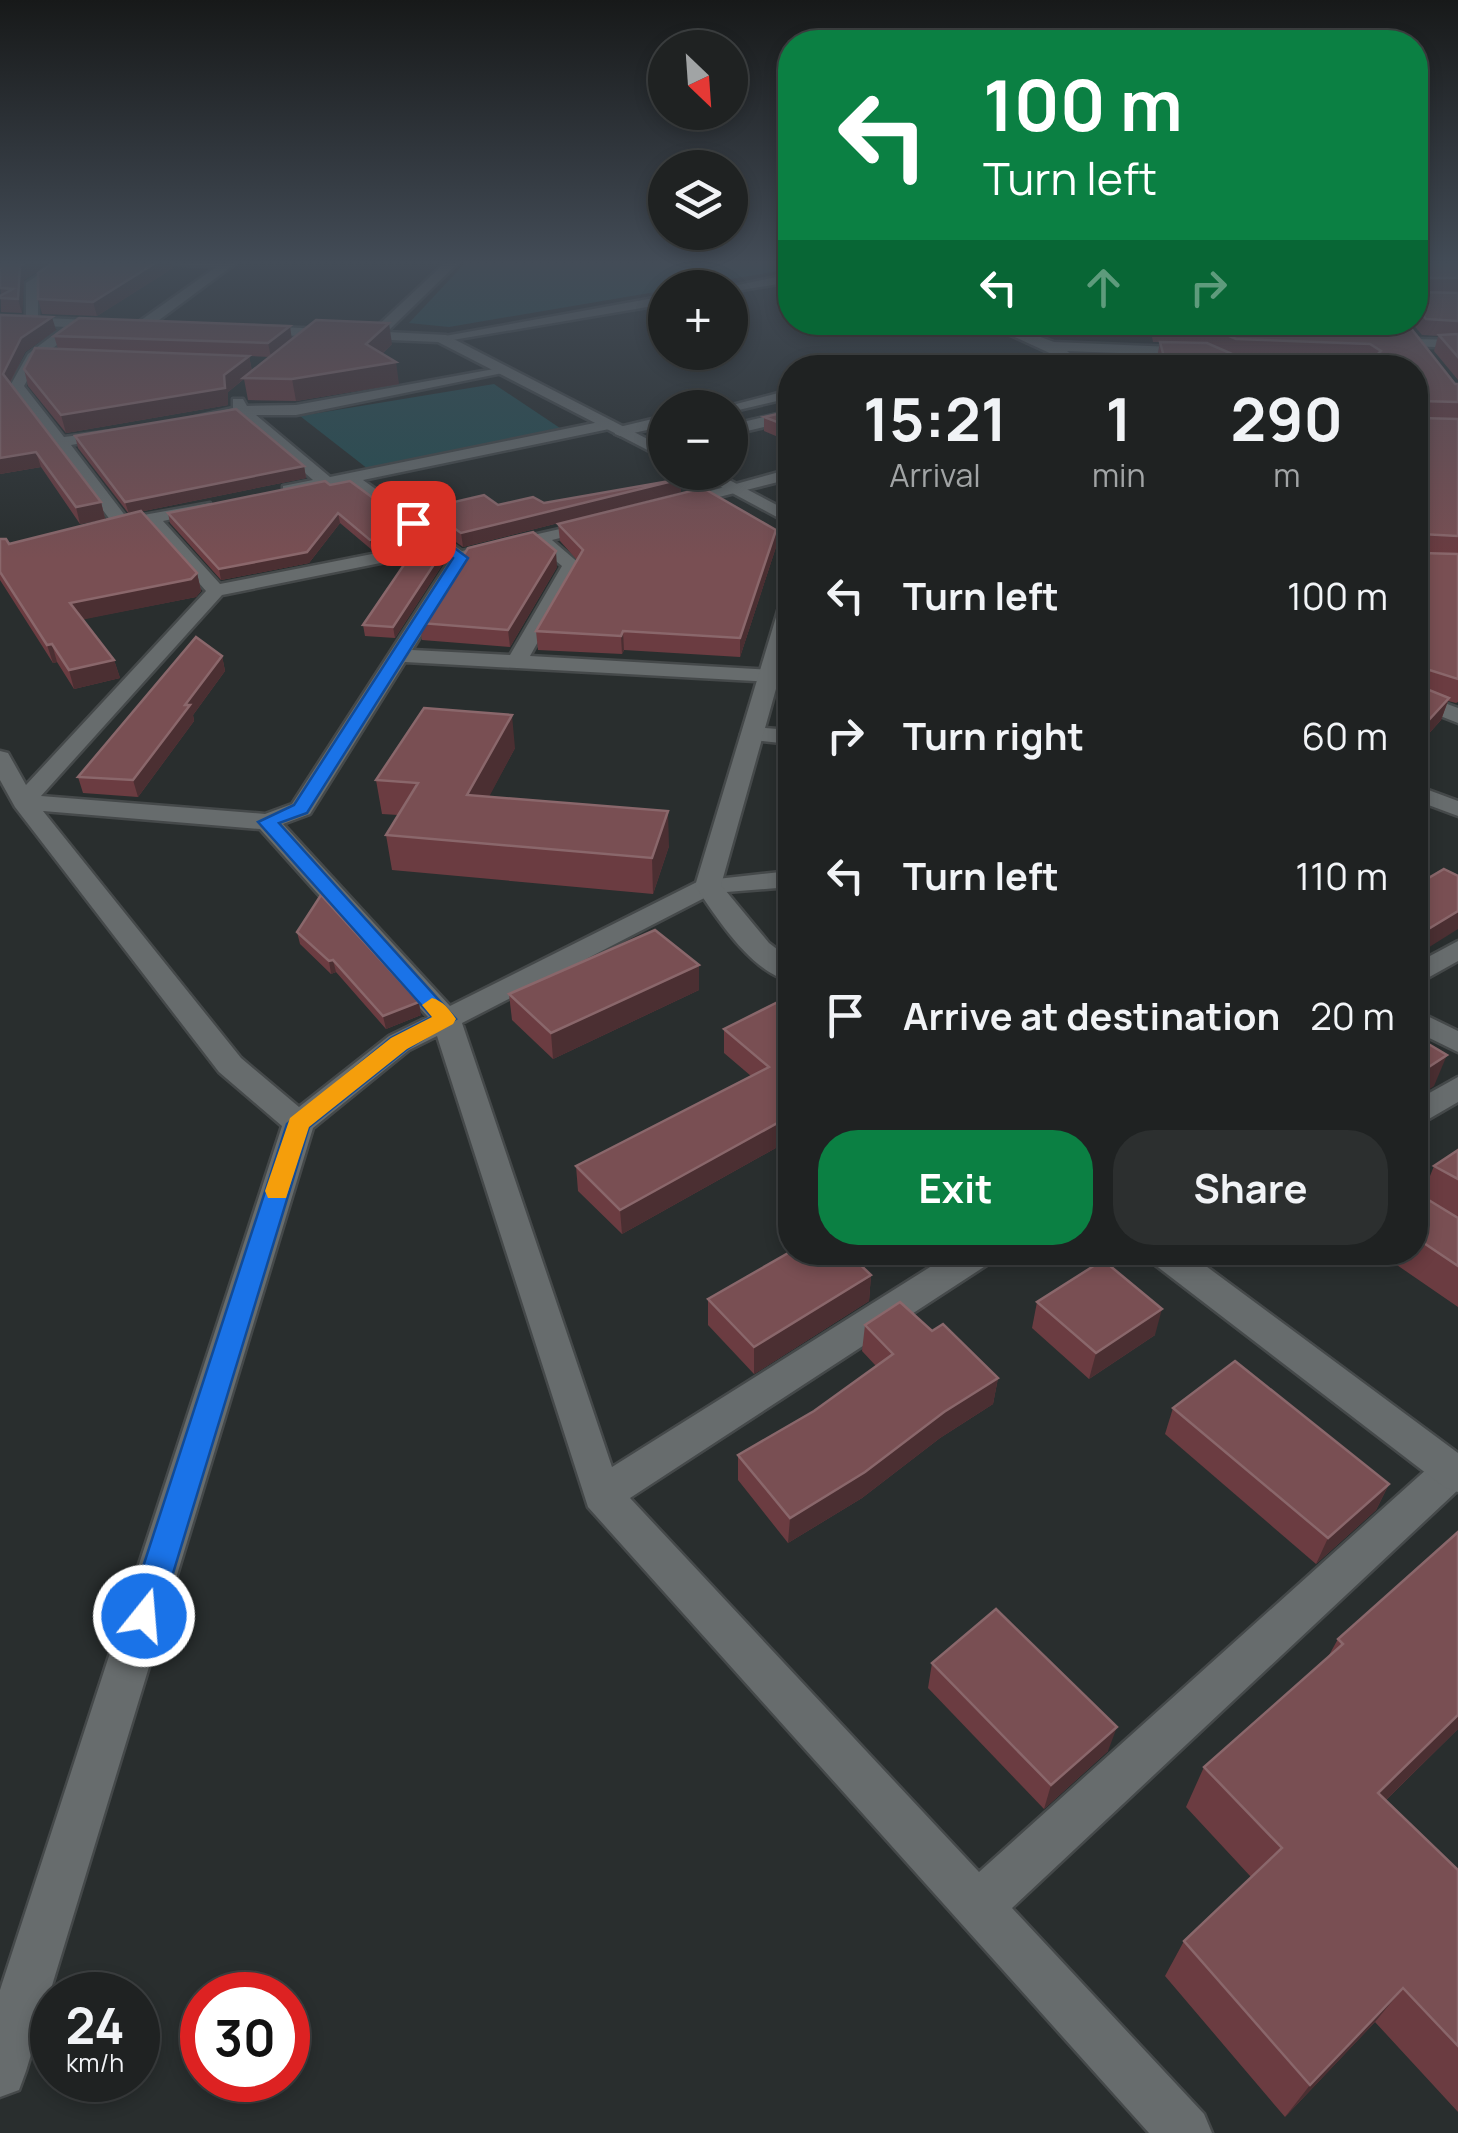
<!DOCTYPE html>
<meta charset="utf-8">
<style>
:root{--surface:#1f2222;--page:#2c2f2f;--text:#f1f3f6;--muted:#a1a4a5;--line:#3c3f40;--accent:#0b8043}
body{margin:0;font-family:Manrope,sans-serif;background:var(--page);color:var(--text);height:100vh;display:flex;flex-direction:column;font-size:38px;white-space:nowrap}
*{box-sizing:border-box;margin:0}
p{font-size:32px;color:var(--muted)}
.icon{flex:none;width:55px;height:55px;fill:none;stroke:currentColor;stroke-width:2;stroke-linecap:round;stroke-linejoin:round}
.map{position:relative;flex:1;overflow:hidden}
.side{position:absolute;left:778px;top:355px;width:650px;height:910px;display:flex;flex-direction:column;background:var(--surface);border-radius:40px;box-shadow:0 5px 15px #0003,0 0 0 2px var(--line)}
.side>*{flex:none}
.banner{position:absolute;left:778px;top:30px;width:650px;height:305px;border-radius:40px;box-shadow:0 5px 15px #0003,0 0 0 2px var(--line);background:#0b8043;color:#fff;overflow:hidden}
.needle{width:65px;rotate:155deg}
.tools{position:absolute;left:648px;top:30px;display:grid;gap:20px}
.tools a{display:grid;place-items:center;width:100px;height:100px;border-radius:50%;background:var(--surface);box-shadow:0 5px 15px #0003,0 0 0 2px var(--line);font-size:50px}
.speed{position:absolute;left:30px;top:1972px;display:flex;gap:20px;font-size:50px;font-weight:700;text-align:center}
.speed>*{display:grid;place-content:center;width:130px;height:130px;border-radius:50%;background:var(--surface);box-shadow:0 5px 15px #0003,0 0 0 2px var(--line);line-height:1}
.speed small{font-size:25px;font-weight:400}
.speed .limit{border:15px solid #d22;background:#fff;color:#111}
.pin{position:absolute;display:grid;place-items:center;width:85px;height:85px;color:#fff;margin:-42px;border-radius:20px;box-shadow:0 5px 15px #0006}
.me{position:absolute;width:110px;margin:-55px;rotate:17deg;stroke-linejoin:round;filter:drop-shadow(0 0 8px #0008)}
.turn{display:flex;align-items:center;gap:35px;height:210px;padding:0 40px;font-size:45px}
.turn .icon{width:130px;height:130px;stroke-width:2.5}
.turn b{display:block;font-size:70px;line-height:85px}
.lanes{display:flex;align-items:center;height:95px;padding:0 40px;background:#0003;justify-content:center;gap:50px;direction:ltr}
.lanes .off{opacity:.35}
.eta{display:flex;justify-content:space-evenly;align-items:center;height:170px;text-align:center}
.eta b{font-size:60px;font-weight:700;line-height:70px}
.action{display:flex;gap:20px;margin-top:auto;padding:20px 40px}
.action a{flex:1;height:115px;border-radius:40px;background:var(--accent);color:#fff;font-size:40px;font-weight:700;line-height:115px;text-align:center}
.action a+a{background:var(--page);color:var(--text)}
ul{padding:0;list-style:none}
li{display:flex;align-items:center;gap:30px;height:140px;padding:0 40px}
li div{flex:1}
li b{display:block;font-size:38px}
li em{font-style:normal}
.map>svg:first-child{display:block}
</style>
<div class="map">
<svg width="1458" height="2133" viewBox="0 0 1458 2133">
<rect width="100%" height="100%" fill="#292e2e"/>
<g fill="#254d51">
<path d="M 468,260 L 776,260 L 790,269 L 449,327 L 409,323 Z"/>
<path d="M 494,384 L 560,428 L 368,469 L 300,416 Z"/>
</g>
<g fill="none" stroke-linecap="round" stroke-linejoin="round">
<defs>
<g id="minor">
<path d="M 61,260 L 76,260 L 38,285 L 38,321 L 26,324 L 26,283 Z"/>
<path d="M 120,260 L 222,260 L 235,264 L 229,268 Z"/>
<path d="M 790,274 L 790,282 L 730,292 L 730,288 L 724,288 Z"/>
<path d="M 665,296 L 665,304 L 441,342 L 434,338 Z"/>
<path d="M 73,320 L 85,323 L 39,359 L 24,386 L 64,437 L 120,430 L 120,436 L 71,445 L 127,518 L 210,503 L 210,511 L 163,521 L 220,584 L 428,543 L 347,483 L 283,494 L 283,486 L 313,480 L 239,416 L 199,423 L 191,418 L 233,408 L 233,399 L 243,399 L 247,406 L 296,405 L 505,367 L 512,371 L 296,415 L 256,415 L 330,477 L 609,420 L 614,422 L 615,428 L 665,416 L 665,426 L 620,436 L 615,434 L 614,428 L 363,480 L 462,551 L 604,519 L 604,527 L 552,540 L 581,565 L 530,656 L 790,671 L 790,683 L 405,662 L 310,814 L 283,824 L 450,1006 L 699,881 L 790,871 L 790,887 L 714,893 L 462,1023 L 612,1467 L 954,1252 L 998,1252 L 993,1261 L 630,1498 L 979,1872 L 1438,1459 L 1458,1456 L 1458,1490 L 1012,1908 L 1204,2114 L 1212,2133 L 1149,2133 L 588,1507 L 437,1036 L 409,1050 L 313,1128 L 26,2071 L 19,2090 L 0,2097 L 0,1990 L 282,1126 L 219,1072 L 15,807 L 0,780 L 0,751 L 8,753 L 26,785 L 206,591 L 147,524 L 101,531 L 101,523 L 111,521 L 10,386 L 28,354 ZM 535,544 L 562,566 L 510,655 L 412,650 L 468,561 ZM 440,551 L 451,558 L 292,804 L 265,814 L 41,796 L 222,595 ZM 43,811 L 260,829 L 428,1017 L 389,1036 L 299,1107 L 241,1058 Z"/>
<path d="M 982,322 L 1001,322 L 1054,342 L 1196,348 L 1203,352 L 1196,356 L 1067,351 L 1074,357 L 1067,361 Z"/>
<path d="M 1415,339 L 1458,340 L 1458,348 L 1410,346 L 1408,343 Z"/>
<path d="M 790,390 L 790,398 L 730,412 L 730,408 L 721,408 Z"/>
<path d="M 790,411 L 790,421 L 730,435 L 730,425 Z"/>
<path d="M 790,469 L 790,479 L 672,509 L 663,504 Z"/>
<path d="M 1415,692 L 1458,708 L 1458,723 L 1415,706 Z"/>
<path d="M 752,727 L 790,730 L 790,744 L 744,739 L 741,734 Z"/>
<path d="M 1415,785 L 1458,801 L 1458,816 L 1415,800 Z"/>
<path d="M 1458,941 L 1458,961 L 1415,985 L 1415,964 Z"/>
<path d="M 1415,1010 L 1458,1031 L 1458,1052 L 1415,1031 Z"/>
<path d="M 1458,1077 L 1458,1102 L 1415,1127 L 1415,1101 Z"/>
</g>
<g id="tertiary">
<path d="M 226,260 L 240,260 L 147,329 L 137,329 L 137,323 Z"/>
<path d="M 448,260 L 461,260 L 387,332 L 446,335 L 665,448 L 665,459 L 438,342 L 253,334 L 246,330 L 253,326 L 372,331 Z"/>
<path d="M 0,316 L 112,321 L 119,325 L 112,329 L 0,324 Z"/>
<path d="M 693,472 L 714,472 L 790,512 L 790,524 Z"/>
<path d="M 790,598 L 790,639 L 721,885 L 769,943 L 790,959 L 790,981 C 751,972 717,918 695,886 L 780,604 Z"/>
<path d="M 1145,1252 L 1187,1252 L 1458,1453 L 1458,1492 L 1444,1487 L 1150,1261 Z"/>
</g>
</defs>
<use href="#minor" stroke="#45494a" stroke-width="5"/>
<use href="#tertiary" stroke="#45494a" stroke-width="5"/>
<use href="#minor" fill="#676c6d" fill-rule="evenodd"/>
<use href="#tertiary" fill="#676c6d" fill-rule="evenodd"/>
</g>
<g fill="#6b3c41" fill-rule="evenodd">
<path d="M 0,260 L 55,260 L 24,280 L 22,313 L 1,312 Z"/>
<path d="M 57,260 L 171,260 L 173,268 L 97,316 L 42,314 L 38,299 Z"/>
<path d="M 1415,260 L 1458,260 L 1458,380 L 1434,351 L 1438,336 L 1422,335 L 1411,322 L 1415,322 Z"/>
<path d="M 0,314 L 56,330 L 25,352 L 10,383 L 101,502 L 105,519 L 80,524 L 41,467 L 0,474 Z"/>
<path d="M 1149,322 L 1406,322 L 1455,384 L 1458,384 L 1458,702 L 1456,703 L 1448,701 L 1441,720 L 1415,749 L 1415,368 L 1138,368 L 1140,357 L 1157,357 L 1160,342 L 1153,342 Z"/>
<path d="M 54,336 L 292,339 L 392,344 L 382,354 L 399,384 L 296,401 L 248,400 L 244,379 L 228,392 L 228,405 L 66,433 L 28,386 L 24,369 L 58,349 ZM 249,356 L 270,357 L 252,371 Z"/>
<path d="M 790,411 L 790,442 L 764,431 L 764,417 Z"/>
<path d="M 75,436 L 304,466 L 306,478 L 129,514 L 78,448 Z"/>
<path d="M 330,485 L 419,541 L 372,550 L 340,523 L 309,563 L 221,580 L 170,523 L 168,513 Z"/>
<path d="M 681,492 L 463,547 L 436,528 L 434,514 L 498,505 L 544,503 Z"/>
<path d="M 558,524 L 776,530 L 776,547 L 740,657 L 624,650 L 622,654 L 538,650 L 536,631 L 577,560 L 560,541 Z"/>
<path d="M 0,539 L 9,544 L 197,573 L 201,591 L 196,597 L 83,619 L 114,660 L 120,678 L 74,689 L 57,662 L 53,663 L 0,580 Z"/>
<path d="M 444,549 L 446,559 L 395,638 L 365,636 L 363,625 Z"/>
<path d="M 557,567 L 510,647 L 422,640 L 420,623 Z"/>
<path d="M 222,656 L 225,671 L 193,715 L 194,721 L 138,797 L 83,793 L 78,777 Z"/>
<path d="M 515,748 L 489,796 L 669,846 L 653,894 L 392,870 L 386,835 L 398,815 L 382,814 L 376,780 Z"/>
<path d="M 297,932 L 421,1015 L 386,1029 L 336,972 L 331,974 L 300,944 Z"/>
<path d="M 699,990 L 553,1059 L 512,1020 L 509,994 Z"/>
<path d="M 790,1012 L 790,1140 L 622,1234 L 578,1191 L 576,1166 L 751,1076 L 724,1053 L 724,1029 Z"/>
<path d="M 1458,1150 L 1458,1307 L 1378,1252 L 1415,1252 L 1415,1178 L 1426,1186 L 1434,1166 Z"/>
<path d="M 871,1275 L 869,1301 L 754,1374 L 708,1325 L 708,1299 Z"/>
<path d="M 1037,1302 L 1155,1335 L 1089,1379 L 1032,1328 Z"/>
<path d="M 865,1325 L 932,1331 L 998,1378 L 993,1404 L 940,1438 L 862,1498 L 788,1543 L 738,1480 L 738,1455 L 814,1411 L 876,1366 L 862,1351 Z"/>
<path d="M 1173,1408 L 1389,1484 L 1376,1510 L 1316,1564 L 1165,1434 Z"/>
<path d="M 1458,1532 L 1458,1729 L 1386,1800 L 1458,1870 L 1458,2112 L 1375,2022 L 1285,2117 L 1165,1976 L 1184,1941 L 1251,1877 L 1186,1807 L 1204,1767 L 1328,1657 L 1338,1639 Z"/>
<path d="M 932,1663 L 1108,1751 L 1044,1809 L 928,1688 Z"/>
</g>
<g fill="#4b2f32">
<path d="M 29,260 L 55,260 L 24,280 L 22,313 L 18,299 L 20,266 Z"/>
<path d="M 160,260 L 171,260 L 173,268 L 97,316 L 93,302 Z"/>
<path d="M 52,317 L 56,330 L 25,352 L 7,388 L 3,374 L 21,338 Z"/>
<path d="M 389,323 L 392,344 L 369,365 L 366,344 Z"/>
<path d="M 290,326 L 292,340 L 271,357 L 268,343 Z"/>
<path d="M 249,356 L 252,372 L 228,392 L 228,405 L 66,433 L 61,415 L 224,375 Z"/>
<path d="M 396,362 L 399,384 L 296,401 L 292,379 Z"/>
<path d="M 36,452 L 41,467 L 0,474 L 0,458 Z"/>
<path d="M 304,466 L 306,478 L 129,514 L 125,502 Z"/>
<path d="M 681,479 L 681,492 L 463,547 L 461,533 Z"/>
<path d="M 101,502 L 105,519 L 80,524 L 76,507 Z"/>
<path d="M 338,513 L 340,523 L 309,563 L 221,580 L 219,569 Z"/>
<path d="M 776,530 L 776,547 L 740,657 L 740,638 Z"/>
<path d="M 418,531 L 419,541 L 372,550 L 370,540 Z"/>
<path d="M 444,549 L 446,559 L 395,638 L 393,627 Z"/>
<path d="M 556,551 L 557,567 L 510,647 L 508,630 Z"/>
<path d="M 197,573 L 201,591 L 196,597 L 76,621 L 70,603 Z"/>
<path d="M 623,631 L 624,650 L 622,654 L 621,636 Z"/>
<path d="M 52,644 L 57,662 L 53,663 L 47,645 Z"/>
<path d="M 222,656 L 225,671 L 193,715 L 194,721 L 138,797 L 133,780 L 185,705 Z"/>
<path d="M 114,660 L 120,678 L 74,689 L 69,670 Z"/>
<path d="M 1449,698 L 1441,720 L 1415,749 L 1415,735 Z"/>
<path d="M 512,715 L 515,748 L 472,829 L 467,795 Z"/>
<path d="M 668,811 L 669,846 L 653,894 L 652,858 Z"/>
<path d="M 1458,911 L 1458,929 L 1415,956 L 1415,937 Z"/>
<path d="M 333,960 L 336,972 L 331,974 L 329,961 Z"/>
<path d="M 699,965 L 699,990 L 553,1059 L 551,1033 Z"/>
<path d="M 419,1002 L 421,1015 L 386,1029 L 383,1016 Z"/>
<path d="M 1447,1055 L 1434,1086 L 1415,1099 L 1415,1076 Z"/>
<path d="M 790,1116 L 790,1140 L 622,1234 L 620,1210 Z"/>
<path d="M 871,1275 L 869,1301 L 754,1374 L 754,1347 Z"/>
<path d="M 1162,1309 L 1155,1335 L 1089,1379 L 1096,1353 Z"/>
<path d="M 998,1378 L 993,1404 L 940,1438 L 862,1498 L 788,1543 L 790,1518 L 944,1412 Z"/>
<path d="M 1389,1484 L 1376,1510 L 1316,1564 L 1328,1538 Z"/>
<path d="M 1458,1715 L 1458,1729 L 1353,1832 L 1378,1793 Z"/>
<path d="M 1117,1727 L 1108,1751 L 1044,1809 L 1051,1785 Z"/>
<path d="M 1403,1988 L 1375,2022 L 1285,2117 L 1310,2085 Z"/>
</g>
<g fill="#794f53" stroke="#8a676b" stroke-width="2.5">
<path d="M 0,260 L 29,260 L 20,266 L 18,299 L 0,298 L 0,296 L 13,289 L 0,288 Z"/>
<path d="M 57,260 L 160,260 L 93,302 L 38,299 L 38,273 Z"/>
<path d="M 1415,260 L 1458,260 L 1458,278 L 1416,278 L 1419,292 L 1458,293 L 1458,321 L 1426,319 L 1415,306 Z"/>
<path d="M 0,315 L 52,317 L 21,338 L 3,374 L 101,502 L 76,507 L 36,452 L 0,458 Z"/>
<path d="M 79,318 L 290,326 L 268,343 L 54,336 Z"/>
<path d="M 316,320 L 389,323 L 366,344 L 396,362 L 292,379 L 243,378 Z"/>
<path d="M 1155,322 L 1406,322 L 1455,384 L 1458,384 L 1458,402 L 1420,401 L 1416,414 L 1420,418 L 1458,419 L 1458,536 L 1421,534 L 1417,538 L 1421,553 L 1458,554 L 1458,679 L 1420,667 L 1419,686 L 1449,698 L 1415,735 L 1415,368 L 1144,368 L 1140,357 L 1164,357 L 1160,342 L 1207,343 L 1232,354 L 1377,355 L 1381,351 L 1370,344 L 1236,339 L 1211,328 L 1156,326 Z"/>
<path d="M 1458,334 L 1458,357 L 1439,335 Z"/>
<path d="M 35,348 L 249,356 L 224,375 L 225,388 L 61,415 L 24,369 Z"/>
<path d="M 993,355 L 1027,368 L 936,368 Z"/>
<path d="M 236,409 L 304,466 L 125,502 L 75,436 Z"/>
<path d="M 790,411 L 790,427 L 764,417 Z"/>
<path d="M 681,479 L 461,533 L 434,514 L 441,505 L 484,495 L 498,505 L 533,497 L 544,503 Z"/>
<path d="M 325,481 L 330,485 L 350,481 L 418,531 L 370,540 L 338,513 L 307,552 L 219,569 L 168,513 Z"/>
<path d="M 703,488 L 776,530 L 740,638 L 623,631 L 621,636 L 536,631 L 583,550 L 558,524 Z"/>
<path d="M 141,511 L 197,573 L 191,579 L 70,603 L 114,660 L 69,670 L 52,644 L 47,645 L 0,572 L 0,539 L 6,539 L 9,544 Z"/>
<path d="M 533,532 L 556,551 L 508,630 L 420,623 L 468,548 Z"/>
<path d="M 438,545 L 444,549 L 393,627 L 363,625 L 414,550 Z"/>
<path d="M 196,637 L 222,656 L 185,705 L 190,705 L 133,780 L 78,777 Z"/>
<path d="M 424,708 L 512,715 L 467,795 L 668,811 L 652,858 L 386,835 L 418,783 L 376,780 Z"/>
<path d="M 1444,869 L 1458,876 L 1458,911 L 1415,937 L 1415,886 Z"/>
<path d="M 321,895 L 419,1002 L 383,1016 L 333,960 L 329,961 L 297,932 Z"/>
<path d="M 655,930 L 699,965 L 551,1033 L 509,994 Z"/>
<path d="M 778,1002 L 790,1012 L 790,1116 L 620,1210 L 576,1166 L 769,1067 L 724,1029 Z"/>
<path d="M 1415,1036 L 1447,1055 L 1415,1076 Z"/>
<path d="M 1458,1150 L 1458,1179 L 1434,1166 Z"/>
<path d="M 1424,1172 L 1427,1199 L 1458,1218 L 1458,1266 L 1415,1237 L 1415,1178 Z"/>
<path d="M 790,1252 L 847,1252 L 871,1275 L 754,1347 L 708,1299 Z"/>
<path d="M 1103,1260 L 1162,1309 L 1096,1353 L 1037,1302 Z"/>
<path d="M 900,1302 L 932,1331 L 943,1324 L 998,1378 L 944,1412 L 865,1472 L 790,1518 L 738,1455 L 814,1411 L 893,1354 L 865,1325 Z"/>
<path d="M 1235,1361 L 1389,1484 L 1328,1538 L 1173,1408 Z"/>
<path d="M 1458,1532 L 1458,1715 L 1378,1793 L 1458,1870 L 1458,2046 L 1403,1988 L 1310,2085 L 1184,1941 L 1282,1848 L 1204,1767 L 1343,1644 L 1338,1639 Z"/>
<path d="M 996,1609 L 1117,1727 L 1051,1785 L 932,1663 Z"/>
</g>
<linearGradient id="sky" x2="0" y2="1"><stop stop-color="#171919"/><stop offset="0.47" stop-color="#434c57"/><stop offset="1" stop-color="#434c57" stop-opacity="0"/></linearGradient>
<rect width="1458" height="559" fill="url(#sky)"/>
<path fill="#1a73e8" stroke="#114b97" stroke-width="2.5" d="M 408,520 L 417,520 L 468,558 L 307,813 L 279,823 L 456,1019 L 407,1049 L 309,1127 L 160,1616 L 155,1627 L 144,1631 L 132,1627 L 127,1616 L 287,1124 L 391,1038 L 432,1017 L 258,822 L 294,805 L 453,558 L 408,526 Z"/>
<path fill="#f59e0b" d="M 432,998 C 443,1001 450,1010 456,1019 L 453,1024 L 407,1049 L 309,1127 L 286,1198 L 268,1198 L 265,1191 L 290,1118 L 391,1038 L 432,1017 L 422,1005 Z"/>
</svg>
<div class="tools">
<a><svg class="needle" viewBox="-14 -14 28 28"><path d="M0-13l5 13h-10z" fill="#e53935"/><path d="M0 13l5-13h-10z" fill="#a1a4a5"/></svg></a>
<a><svg class="icon" aria-label="layers" viewBox="0 0 24 24"><path d="M12 4l9 5-9 5-9-5zM3 14l9 5 9-5"/></svg></a>
<a>+</a>
<a>−</a>
</div>
<div class="speed"><div>24<small>km/h</small></div><div class="limit">30</div></div>
<div class="pin" style="left:413px;top:523px;background:#d93025"><svg class="icon" aria-label="arrive" viewBox="0 0 24 24"><path d="M6 21V4h12l-3 4 3 4H6"/></svg></div>
<svg class="me" style="left:144px;top:1616px" viewBox="-20 -20 40 40"><circle r="17" fill="#1a73e8" stroke="#fff" stroke-width="3"/><path d="M0-11L8 9 0 5-8 9z" fill="#fff"/></svg>
<div class="banner">
<div class="turn"><svg class="icon" aria-label="left" viewBox="0 0 24 24"><path d="M17 20v-9H6M10 6l-5 5 5 5"/></svg><div><b>100 m</b>Turn left</div></div>
<div class="lanes"><svg class="icon" aria-label="left" viewBox="0 0 24 24"><path d="M17 20v-9H6M10 6l-5 5 5 5"/></svg><svg class="icon off" aria-label="ahead" viewBox="0 0 24 24"><path d="M12 20V5M6 11l6-6 6 6"/></svg><svg class="icon off" aria-label="right" viewBox="0 0 24 24"><path d="M7 20v-9h11M14 6l5 5-5 5"/></svg></div>
</div>
<section class="side">
<div class="eta">
<div><b>15:21</b><p>Arrival</p></div>
<div><b>1</b><p>min</p></div>
<div><b>290</b><p>m</p></div>
</div>
<ul>
<li><svg class="icon" aria-label="left" viewBox="0 0 24 24"><path d="M17 20v-9H6M10 6l-5 5 5 5"/></svg><div><b>Turn left</b></div><em>100 m</em></li>
<li><svg class="icon" aria-label="right" viewBox="0 0 24 24"><path d="M7 20v-9h11M14 6l5 5-5 5"/></svg><div><b>Turn right</b></div><em>60 m</em></li>
<li><svg class="icon" aria-label="left" viewBox="0 0 24 24"><path d="M17 20v-9H6M10 6l-5 5 5 5"/></svg><div><b>Turn left</b></div><em>110 m</em></li>
<li><svg class="icon" aria-label="arrive" viewBox="0 0 24 24"><path d="M6 21V4h12l-3 4 3 4H6"/></svg><div><b>Arrive at destination</b></div><em>20 m</em></li>
</ul>
<div class="action"><a>Exit</a><a>Share</a></div>
</section>
</div>
